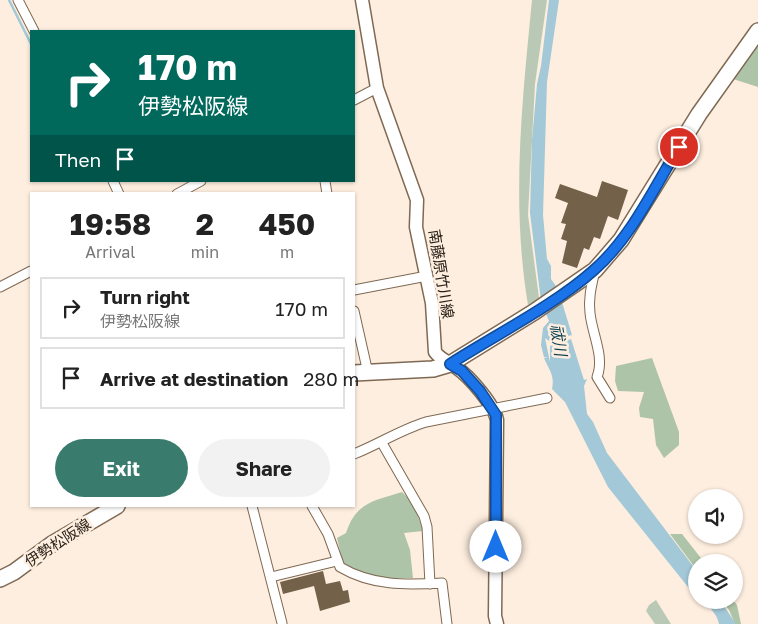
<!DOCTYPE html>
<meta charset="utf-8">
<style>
:root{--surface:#fff;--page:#f2f2f2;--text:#222;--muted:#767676;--line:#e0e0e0;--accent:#397c6e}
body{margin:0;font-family:"Golos Text","Noto Sans JP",sans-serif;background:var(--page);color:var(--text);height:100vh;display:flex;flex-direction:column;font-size:19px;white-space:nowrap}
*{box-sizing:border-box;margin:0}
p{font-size:16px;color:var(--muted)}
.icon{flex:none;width:28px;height:28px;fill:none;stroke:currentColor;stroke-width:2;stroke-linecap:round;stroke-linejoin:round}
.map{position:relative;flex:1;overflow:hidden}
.drawer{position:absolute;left:30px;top:192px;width:325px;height:315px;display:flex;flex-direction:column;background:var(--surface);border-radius:0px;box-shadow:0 1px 4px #0004}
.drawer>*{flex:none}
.guide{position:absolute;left:30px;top:30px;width:325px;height:152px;border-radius:0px;box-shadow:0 1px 4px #0004;background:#00695c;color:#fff;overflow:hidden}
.tools{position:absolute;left:688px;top:489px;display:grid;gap:10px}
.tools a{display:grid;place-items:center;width:55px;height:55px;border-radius:50%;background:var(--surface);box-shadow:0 1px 4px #0004;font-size:25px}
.pin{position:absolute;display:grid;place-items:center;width:42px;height:42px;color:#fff;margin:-21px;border:2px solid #fff;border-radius:50%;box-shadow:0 1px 5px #0007}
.me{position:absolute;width:55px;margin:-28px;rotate:0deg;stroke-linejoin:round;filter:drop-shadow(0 0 4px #0008)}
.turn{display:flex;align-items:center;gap:18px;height:105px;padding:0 25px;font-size:22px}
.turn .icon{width:65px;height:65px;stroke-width:2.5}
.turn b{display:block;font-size:35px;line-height:42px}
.then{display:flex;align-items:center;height:48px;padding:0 25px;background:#0003;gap:10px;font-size:19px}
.eta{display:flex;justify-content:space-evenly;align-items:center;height:85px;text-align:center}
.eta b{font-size:30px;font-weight:700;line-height:35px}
.button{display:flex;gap:10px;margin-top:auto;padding:10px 25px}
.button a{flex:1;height:58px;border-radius:30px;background:var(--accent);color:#fff;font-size:20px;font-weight:700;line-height:58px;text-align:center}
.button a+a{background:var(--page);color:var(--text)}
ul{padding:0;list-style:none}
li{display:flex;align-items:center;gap:15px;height:62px;margin:0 10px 8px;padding:0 15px;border:2px solid var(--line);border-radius:0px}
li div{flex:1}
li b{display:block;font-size:19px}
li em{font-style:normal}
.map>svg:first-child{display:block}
</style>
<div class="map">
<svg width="758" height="624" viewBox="0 0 758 624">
<rect width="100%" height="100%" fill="#fdeedf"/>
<g fill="#bac9b6">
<path d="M 532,0 L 547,0 L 535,84 L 528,215 L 539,298 L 528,305 C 511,203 522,102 532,0 Z"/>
<path d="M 656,600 L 671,624 L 655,624 L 646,611 L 649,605 Z"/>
</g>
<g fill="#aec4a8">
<path d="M 758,38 L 758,87 L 730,78 Z"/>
<path d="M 652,358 L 679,432 L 679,445 L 664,458 L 656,445 L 653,419 L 640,417 L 639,408 L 644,392 L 618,391 L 615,381 L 616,366 Z"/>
<path d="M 402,492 L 414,504 L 423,531 L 404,533 L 410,550 L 413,578 L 374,578 L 343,564 L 337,538 L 346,533 C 356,502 374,501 402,492 Z"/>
<path d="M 670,534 L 682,534 L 704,562 L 696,562 L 696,569 Z"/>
<path d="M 721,600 L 733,600 L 737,605 L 741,624 L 735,624 L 729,610 Z"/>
</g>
<g fill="#a3c8d7">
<path d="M 549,0 L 559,0 L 547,82 L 543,215 L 547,259 L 551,266 L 551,279 L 558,289 L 572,335 L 549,341 L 545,338 L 550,362 L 550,346 L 571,339 L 584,380 L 587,379 L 584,386 L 587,414 L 593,422 L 607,453 L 696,570 L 696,597 L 608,487 L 565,402 L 552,389 C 555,375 549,370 544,358 L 548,357 L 544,357 L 541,345 L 543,328 L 549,321 L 541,301 L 530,213 L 532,140 L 537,84 L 541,66 Z"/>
<path d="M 699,600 L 720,600 L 736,624 L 719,624 C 717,613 708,605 699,600 Z"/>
</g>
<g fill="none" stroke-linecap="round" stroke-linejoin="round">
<path stroke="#a3c8d7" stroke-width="2.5" d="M 9,0 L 31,44"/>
</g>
<g fill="#746149">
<path d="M 602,181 L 628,190 L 618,220 L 608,216 L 600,239 L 594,237 L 589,250 L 584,248 L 577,268 L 562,263 L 567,241 L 561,239 L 566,224 L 561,223 L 568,203 L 555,198 L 560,184 L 597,197 Z"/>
<path d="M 323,571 L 326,584 L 340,581 L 343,591 L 348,590 L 350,602 L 320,611 L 314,586 L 283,594 L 280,582 Z"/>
</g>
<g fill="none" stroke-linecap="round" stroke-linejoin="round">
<defs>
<g id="street">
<path d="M 18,0 L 34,31"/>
<path d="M 354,100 L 377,88"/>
<path d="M 113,181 L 119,194"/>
<path d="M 325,181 L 327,194"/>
<path d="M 177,194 L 201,181"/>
<path d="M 595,270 C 592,284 588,298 590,313 C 592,334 605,357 597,377 L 610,398"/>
<path d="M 0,287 L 31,271"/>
<path d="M 354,290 L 427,276"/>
<path d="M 354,311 L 368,373"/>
<path d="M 382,443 L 424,516 L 427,527 L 430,584"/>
<path d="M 354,454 C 379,444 400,430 426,422 L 547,398"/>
<path d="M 252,506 L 282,623"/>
<path d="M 312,506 L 328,534 L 340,567 C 372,586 406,585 442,583 L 447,624"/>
<path d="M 271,577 L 337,561"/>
</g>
<path id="secondary" d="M 362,0 L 377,88 L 417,200 L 416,227 L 432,303 L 435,352 C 441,360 449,362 457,368 C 470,377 494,405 497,420 L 495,616 L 497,624"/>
<g id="primary">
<path d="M 354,373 L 433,369 L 450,364 L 534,312 L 595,270 L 621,240 L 699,114 L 758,31"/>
<path d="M 0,579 L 14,572 L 52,544 L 117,506"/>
</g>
</defs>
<use href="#street" stroke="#7f6953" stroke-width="11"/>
<use href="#secondary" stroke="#7f6953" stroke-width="15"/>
<use href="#primary" stroke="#7f6953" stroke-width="18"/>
<use href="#street" stroke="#fff" stroke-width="9"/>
<use href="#secondary" stroke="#fff" stroke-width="12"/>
<use href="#primary" stroke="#fff" stroke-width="15"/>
</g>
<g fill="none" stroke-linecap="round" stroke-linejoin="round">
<defs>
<path id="route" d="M 496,547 L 496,415 L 480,391 L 462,371 L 450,364 C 495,335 555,305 594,270 C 631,238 654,188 679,147"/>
</defs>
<use href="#route" stroke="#114b97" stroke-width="12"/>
<use href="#route" stroke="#1a73e8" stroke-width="9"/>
</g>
<g text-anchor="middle" stroke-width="5" stroke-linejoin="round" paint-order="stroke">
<g font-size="15" fill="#2a2118" stroke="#fdeedf">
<text transform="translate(441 274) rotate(81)" y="5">南藤原竹川線</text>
<text transform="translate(58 543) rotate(-33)" y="5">伊勢松阪線</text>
</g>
<g font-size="16" font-style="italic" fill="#0a3f51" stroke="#fdeedf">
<text transform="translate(559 340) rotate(81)" y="6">祓川</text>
</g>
</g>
</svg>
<div class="tools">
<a><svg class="icon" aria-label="sound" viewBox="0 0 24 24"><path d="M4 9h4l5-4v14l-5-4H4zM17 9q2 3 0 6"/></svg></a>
<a><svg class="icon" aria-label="layers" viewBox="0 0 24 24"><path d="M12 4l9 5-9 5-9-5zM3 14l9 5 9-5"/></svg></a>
</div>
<div class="pin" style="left:679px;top:147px;background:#d93025"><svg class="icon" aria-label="arrive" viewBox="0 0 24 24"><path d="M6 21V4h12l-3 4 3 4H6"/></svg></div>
<svg class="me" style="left:496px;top:547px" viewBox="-20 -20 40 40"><circle r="19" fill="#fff"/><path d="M0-13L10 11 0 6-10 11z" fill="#1a73e8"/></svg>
<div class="guide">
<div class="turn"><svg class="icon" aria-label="right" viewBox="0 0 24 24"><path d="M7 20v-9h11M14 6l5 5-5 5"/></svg><div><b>170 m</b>伊勢松阪線</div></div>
<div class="then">Then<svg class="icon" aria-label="arrive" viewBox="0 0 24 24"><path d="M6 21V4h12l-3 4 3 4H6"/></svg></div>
</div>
<section class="drawer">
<div class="eta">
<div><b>19:58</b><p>Arrival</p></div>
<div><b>2</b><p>min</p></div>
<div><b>450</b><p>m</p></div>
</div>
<ul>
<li><svg class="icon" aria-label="right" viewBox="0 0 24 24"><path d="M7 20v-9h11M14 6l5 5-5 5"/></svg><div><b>Turn right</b><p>伊勢松阪線</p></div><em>170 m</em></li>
<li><svg class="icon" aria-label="arrive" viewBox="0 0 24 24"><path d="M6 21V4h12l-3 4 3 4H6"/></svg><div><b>Arrive at destination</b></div><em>280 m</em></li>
</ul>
<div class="button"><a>Exit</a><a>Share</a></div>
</section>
</div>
